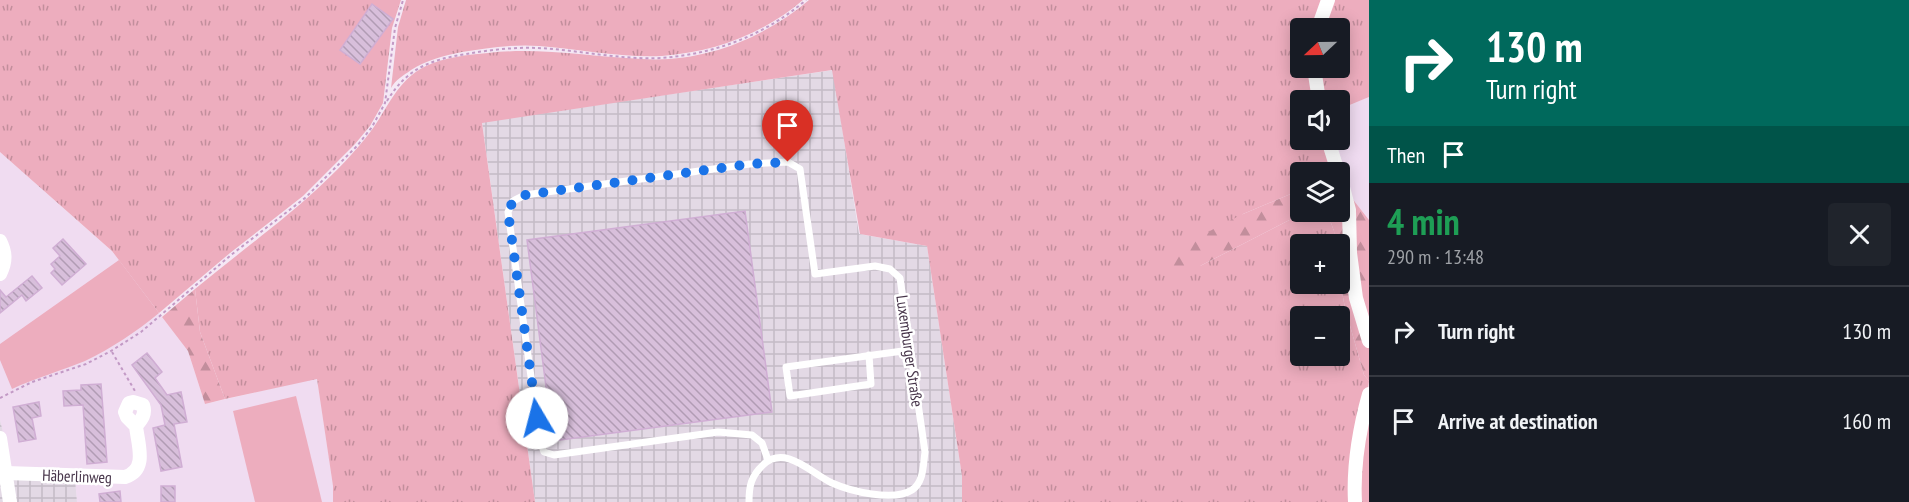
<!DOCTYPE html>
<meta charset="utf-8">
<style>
:root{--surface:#171b24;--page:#20242c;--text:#f1f3f6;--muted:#9ea1a6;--line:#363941}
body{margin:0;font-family:"PT Sans Narrow",sans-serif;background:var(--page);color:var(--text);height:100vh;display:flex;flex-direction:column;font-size:22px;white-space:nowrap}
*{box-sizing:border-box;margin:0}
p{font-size:20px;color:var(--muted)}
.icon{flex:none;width:33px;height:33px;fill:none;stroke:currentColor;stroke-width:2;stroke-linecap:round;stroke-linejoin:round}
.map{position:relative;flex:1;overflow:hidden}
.panel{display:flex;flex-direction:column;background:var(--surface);width:540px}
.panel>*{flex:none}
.banner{background:#00695c;color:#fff;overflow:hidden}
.needle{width:39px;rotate:248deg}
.buttons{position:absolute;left:1290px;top:18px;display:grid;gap:12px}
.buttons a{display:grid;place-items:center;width:60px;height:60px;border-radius:6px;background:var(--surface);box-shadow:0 3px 15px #0003;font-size:30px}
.pin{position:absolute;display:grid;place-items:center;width:51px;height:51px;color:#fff;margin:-62px -26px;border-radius:50% 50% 50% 0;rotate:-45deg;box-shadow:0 0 6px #0007}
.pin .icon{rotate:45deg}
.me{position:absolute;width:66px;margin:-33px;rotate:352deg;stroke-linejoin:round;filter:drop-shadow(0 0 4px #0008)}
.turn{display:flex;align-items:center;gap:21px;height:126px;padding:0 18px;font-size:27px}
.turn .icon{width:78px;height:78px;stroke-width:2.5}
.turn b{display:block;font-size:42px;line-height:51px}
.then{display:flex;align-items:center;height:57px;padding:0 18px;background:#0003;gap:12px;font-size:22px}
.round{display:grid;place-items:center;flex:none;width:63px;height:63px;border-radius:6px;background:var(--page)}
.head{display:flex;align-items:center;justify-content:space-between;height:102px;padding:0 18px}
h1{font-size:36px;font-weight:600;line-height:45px;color:#1e9e55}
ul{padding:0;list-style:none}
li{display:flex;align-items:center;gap:18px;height:90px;padding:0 18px;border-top:2px solid var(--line)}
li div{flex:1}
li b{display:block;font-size:22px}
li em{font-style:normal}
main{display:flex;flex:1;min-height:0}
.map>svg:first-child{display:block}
</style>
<main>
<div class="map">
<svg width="1369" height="502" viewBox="0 0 1369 502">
<defs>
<pattern id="industrial-grid" width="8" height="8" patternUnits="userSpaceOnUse" patternTransform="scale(1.5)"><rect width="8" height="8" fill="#e3d9e5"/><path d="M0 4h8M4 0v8" fill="none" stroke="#c4bbc6"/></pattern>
<pattern id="grass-tufts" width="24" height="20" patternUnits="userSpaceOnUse" patternTransform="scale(1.5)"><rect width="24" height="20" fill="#edadbe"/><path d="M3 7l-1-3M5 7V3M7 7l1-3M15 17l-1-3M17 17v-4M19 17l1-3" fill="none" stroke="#c28e9c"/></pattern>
<pattern id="forest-firs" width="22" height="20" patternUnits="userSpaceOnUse" patternTransform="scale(1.5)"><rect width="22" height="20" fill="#edadbe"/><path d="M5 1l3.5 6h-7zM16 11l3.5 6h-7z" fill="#c28e9c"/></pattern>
<pattern id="building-back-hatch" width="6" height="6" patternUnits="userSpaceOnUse" patternTransform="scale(1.5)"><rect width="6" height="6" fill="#d8bfdb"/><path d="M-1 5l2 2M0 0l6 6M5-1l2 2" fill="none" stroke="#b19cb4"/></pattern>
</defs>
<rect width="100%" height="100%" fill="#f5e8f5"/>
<g fill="#f0dcf1">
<path d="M 1369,97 L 1369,220 L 1351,197 L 1332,140 L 1340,140 L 1340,109 Z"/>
<path d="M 0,152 L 112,251 L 188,351 L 205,404 L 317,378 L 333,486 L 333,502 L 77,502 L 75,479 L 13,478 L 0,420 Z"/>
</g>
<g fill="url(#industrial-grid)">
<path d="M 833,70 L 859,234 L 927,246 L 962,476 L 962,502 L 535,502 L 482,122 Z"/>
<path d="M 0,420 L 14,478 L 75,479 L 77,502 L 0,502 Z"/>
</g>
<g fill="url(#grass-tufts)" fill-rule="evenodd">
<path d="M 0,0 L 401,0 L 392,28 L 383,103 L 370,126 L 355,144 L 303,196 L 230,253 L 159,313 L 112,251 L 0,152 Z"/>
<path d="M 406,0 L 803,0 C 763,34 715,52 662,56 C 621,58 580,49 539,46 C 514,44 487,48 462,52 C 443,56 427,60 411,70 C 403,76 396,79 391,88 L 398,27 Z"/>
<path d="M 809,0 L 1324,0 L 1314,28 L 1300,28 L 1300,68 L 1311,68 L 1316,100 L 1300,100 L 1300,140 L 1325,140 L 1335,172 L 1300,172 L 1300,190 L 1243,214 L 1200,266 L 1305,212 L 1327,212 L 1334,231 L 1335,244 L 1300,244 L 1300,284 L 1340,284 L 1340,281 L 1345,308 L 1364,375 L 1369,381 L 1352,502 L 962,502 L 962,476 L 927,246 L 860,234 L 832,70 L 482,123 L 535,502 L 333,502 L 333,486 L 317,379 L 225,399 L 200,332 L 195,289 C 255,239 323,194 371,131 C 388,108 397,80 426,66 C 445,57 467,55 488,53 C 539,47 590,57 642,59 C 703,63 763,39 809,0 ZM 1300,316 L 1340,316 L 1340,356 L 1300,356 Z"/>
<path d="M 1333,0 L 1369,0 L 1369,97 L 1340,109 L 1340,100 L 1322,100 L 1319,68 L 1340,68 L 1340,28 L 1321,28 Z"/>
<path d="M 1369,411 L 1369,502 L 1358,502 L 1362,425 Z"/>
</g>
<g fill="url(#forest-firs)">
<path d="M 1340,173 L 1351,197 L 1369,220 L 1369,381 L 1364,375 L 1345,308 L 1340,281 L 1340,244 L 1335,244 L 1334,231 L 1327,212 L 1340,212 Z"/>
<path d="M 1300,190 L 1300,212 L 1305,212 L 1200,266 L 1171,269 L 1167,253 L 1243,214 Z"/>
<path d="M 195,289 L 200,332 L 225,399 L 205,404 L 188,351 L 162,317 Z"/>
</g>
<g fill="#edadbe">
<path d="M 119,260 L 159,313 C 136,332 112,348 85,361 C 61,371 35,378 12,389 L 0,360 L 0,344 Z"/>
<path d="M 296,396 L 322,502 L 255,502 L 233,411 Z"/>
</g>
<g fill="url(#building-back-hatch)" stroke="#d0aed4" stroke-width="1.5">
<path d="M 372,4 L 393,19 L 360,64 L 340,50 Z"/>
<path d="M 745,211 L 772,412 L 553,441 L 527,240 Z"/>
<path d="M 63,239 L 86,264 L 62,285 L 51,273 L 55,269 L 51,264 L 60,256 L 53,248 Z"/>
<path d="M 32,276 L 42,288 L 26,301 L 22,295 L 0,313 L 0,290 L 6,297 Z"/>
<path d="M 147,353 L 162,372 L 155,378 L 167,395 L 181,392 L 187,422 L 174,424 L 182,467 L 161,471 L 153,428 L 165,425 L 161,405 L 132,365 Z"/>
<path d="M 101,384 L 107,462 L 87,464 L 83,405 L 64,406 L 63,391 L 81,390 L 81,385 Z"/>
<path d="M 39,402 L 41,416 L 32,418 L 36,439 L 19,442 L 13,407 Z"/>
<rect x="161" y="486" width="14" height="16"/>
<path d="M 120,491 L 121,502 L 100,502 L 99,494 Z"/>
</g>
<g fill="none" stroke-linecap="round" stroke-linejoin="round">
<g stroke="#c299c5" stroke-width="2" stroke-dasharray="3 3" stroke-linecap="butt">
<path d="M 387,101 C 407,68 430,60 466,54 C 489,50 514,47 538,48 C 579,50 620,60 661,58 C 715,54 765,35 806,0"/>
<path d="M 112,352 L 135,391"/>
<path d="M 0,398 L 32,382 L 86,364 L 111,351 L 141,332 L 231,255 L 305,198 L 357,146 L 372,127 L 385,103 L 395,28 L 403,0"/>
</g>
<g stroke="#fff" stroke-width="7">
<path d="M 869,355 L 871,384 L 790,396 L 786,367 L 910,350"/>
<path d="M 749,502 C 749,486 751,476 763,465 C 785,444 811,473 832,483 C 850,491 893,502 912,490 C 924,482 923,465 925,452 L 900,278 L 890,269 L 875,266 L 815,274 L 800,169 L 788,162 L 750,164 L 525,195 L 513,201 L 508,212 L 540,441 L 544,452 L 554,455 L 718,432 L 752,435 L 762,443 L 768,460"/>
</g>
<g stroke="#fff" stroke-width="14">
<path d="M 1318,28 L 1328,0"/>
<path d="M 1314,68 L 1319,100"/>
<path d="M 1328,140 L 1338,172"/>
<path d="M 1340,176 L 1349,210 L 1350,253 L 1356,298 L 1369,341"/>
<path d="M 0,241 C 6,253 6,262 0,274"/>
<path d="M 0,438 L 10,502"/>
<path d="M 6,473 L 125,477 C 148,470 138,445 136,426 L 127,417 L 125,412 L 129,403 L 133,402 L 143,405 C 146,414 142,419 136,426"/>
<path d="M 1355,502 C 1353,465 1359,430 1369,394"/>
</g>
</g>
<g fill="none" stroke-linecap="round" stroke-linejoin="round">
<path stroke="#1a73e8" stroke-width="10" stroke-dasharray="0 18" d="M 537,418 L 508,212 L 513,201 L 525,195 L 750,164 L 788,162"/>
</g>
<g text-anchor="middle" stroke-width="5" stroke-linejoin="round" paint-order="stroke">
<g font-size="16" fill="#47354a" stroke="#fff">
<text transform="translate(910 351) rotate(82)" y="6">Luxemburger Straße</text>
<text transform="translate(77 476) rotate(2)" y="6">Häberlinweg</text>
</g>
</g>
</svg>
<div class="buttons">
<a><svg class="needle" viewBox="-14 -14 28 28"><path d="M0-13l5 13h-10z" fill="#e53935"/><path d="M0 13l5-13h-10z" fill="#9ea1a6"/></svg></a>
<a><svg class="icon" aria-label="sound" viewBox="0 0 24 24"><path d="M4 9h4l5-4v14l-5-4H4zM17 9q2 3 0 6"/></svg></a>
<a><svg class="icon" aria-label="layers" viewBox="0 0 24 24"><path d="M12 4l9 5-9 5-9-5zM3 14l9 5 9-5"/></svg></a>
<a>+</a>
<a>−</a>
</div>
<div class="pin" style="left:788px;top:162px;background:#d93025"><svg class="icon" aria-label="arrive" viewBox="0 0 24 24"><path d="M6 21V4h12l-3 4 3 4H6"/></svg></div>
<svg class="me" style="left:537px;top:418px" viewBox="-20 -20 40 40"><circle r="19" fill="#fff"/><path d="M0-13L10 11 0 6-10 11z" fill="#1a73e8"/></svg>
</div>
<section class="panel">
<div class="banner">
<div class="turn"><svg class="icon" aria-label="right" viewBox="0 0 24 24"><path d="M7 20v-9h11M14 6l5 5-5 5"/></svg><div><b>130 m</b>Turn right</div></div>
<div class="then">Then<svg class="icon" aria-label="arrive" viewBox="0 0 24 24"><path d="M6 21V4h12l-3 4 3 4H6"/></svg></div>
</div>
<div class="head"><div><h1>4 min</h1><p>290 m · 13:48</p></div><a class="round"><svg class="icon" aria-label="close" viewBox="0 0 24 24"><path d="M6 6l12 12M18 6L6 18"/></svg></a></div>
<ul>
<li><svg class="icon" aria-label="right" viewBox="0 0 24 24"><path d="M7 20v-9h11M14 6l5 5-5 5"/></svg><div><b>Turn right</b></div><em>130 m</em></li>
<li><svg class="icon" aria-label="arrive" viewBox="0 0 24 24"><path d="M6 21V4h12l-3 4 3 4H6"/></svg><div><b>Arrive at destination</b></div><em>160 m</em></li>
</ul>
</section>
</main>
